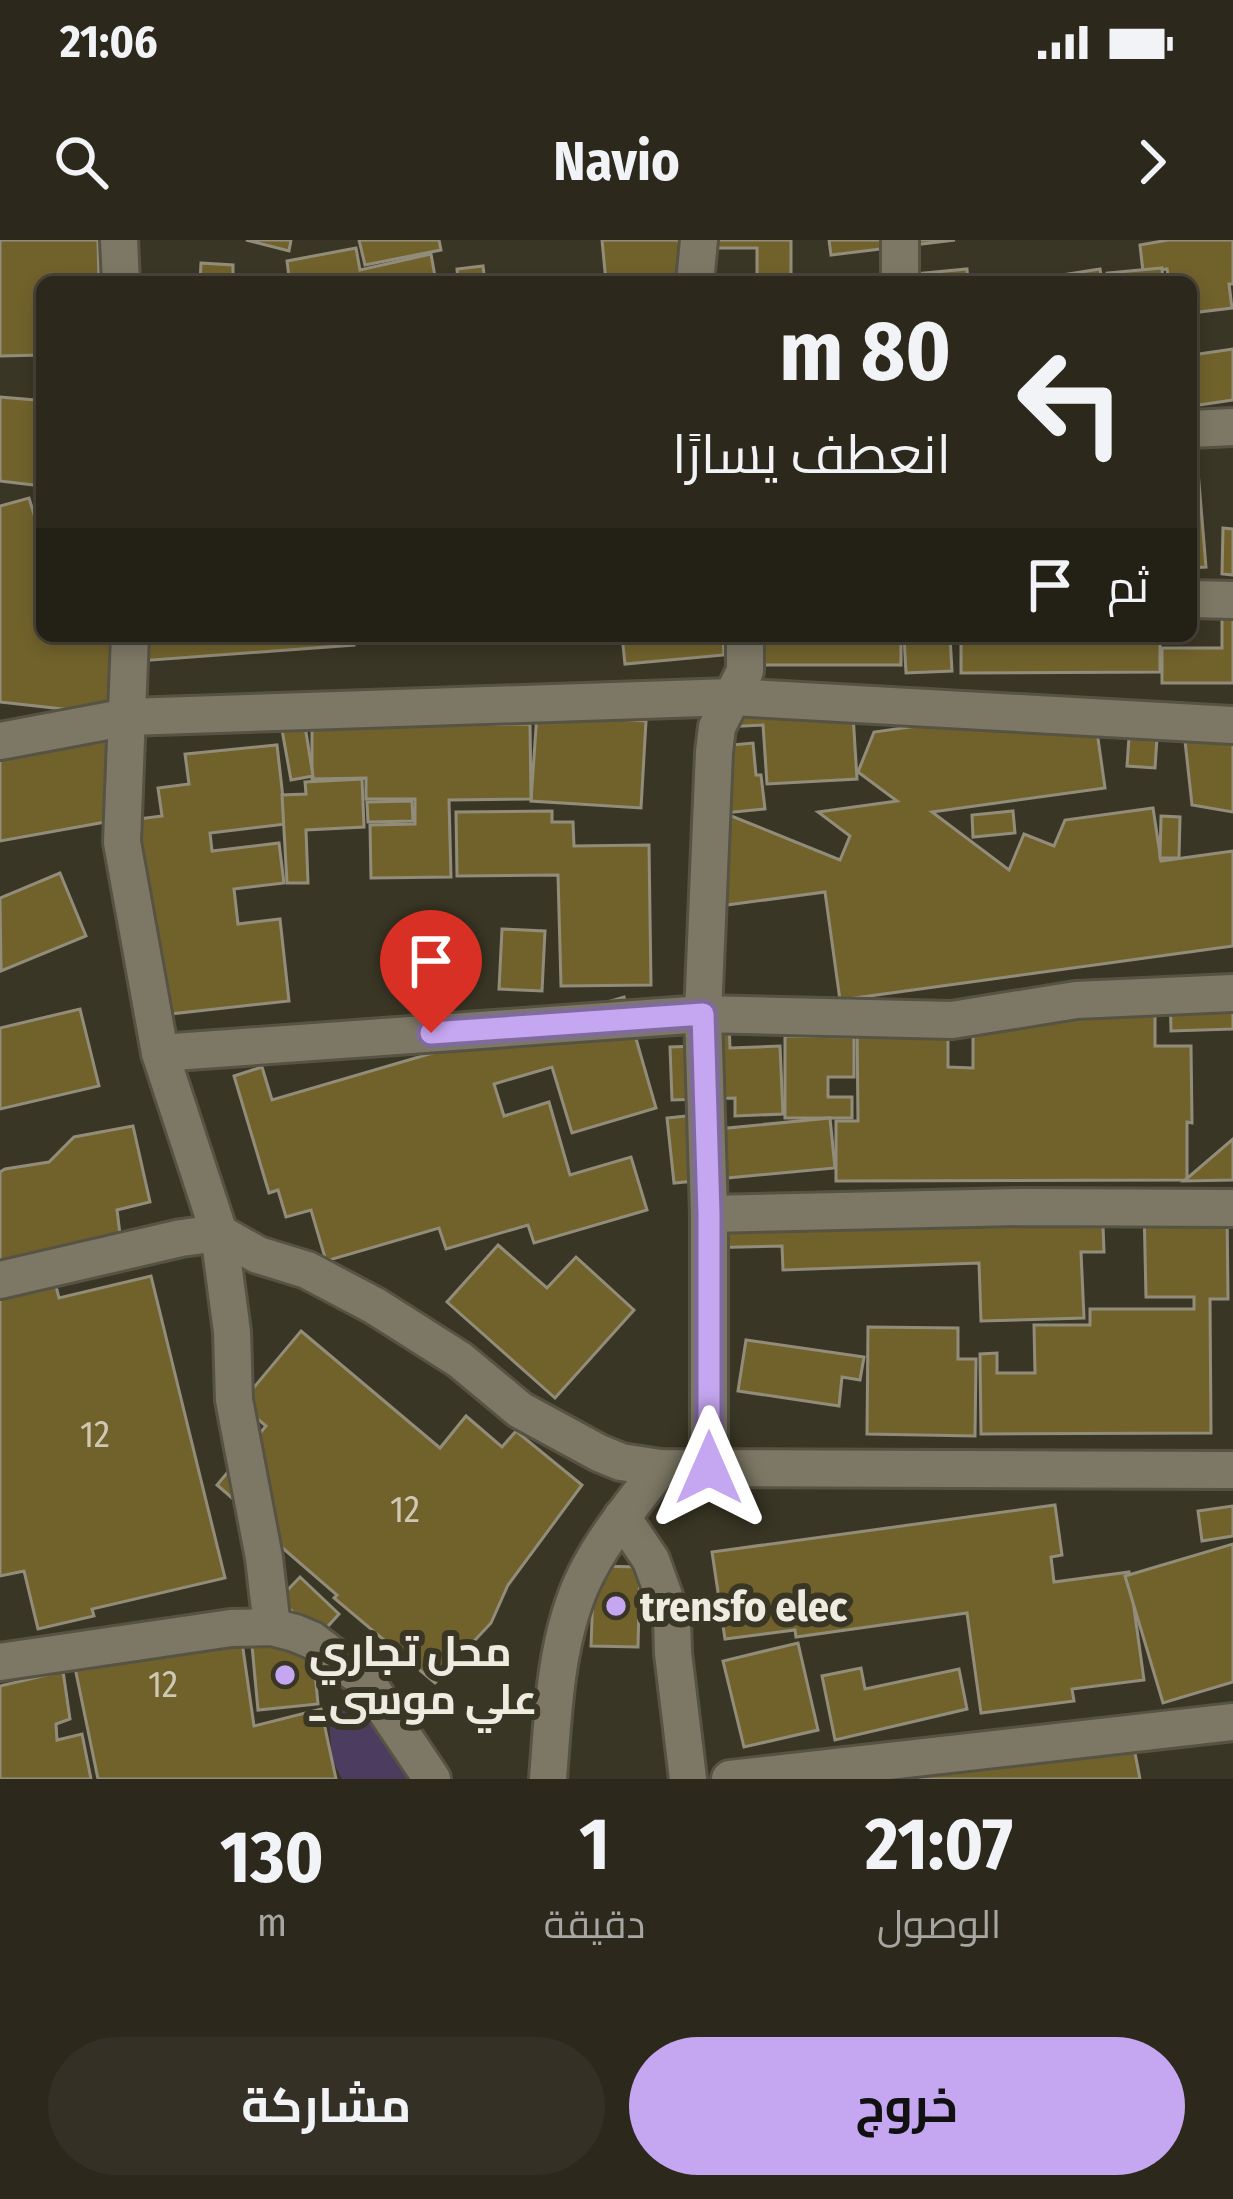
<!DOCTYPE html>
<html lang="ar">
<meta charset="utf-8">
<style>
:root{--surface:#2c281c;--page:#343025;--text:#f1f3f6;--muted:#a6a6a3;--line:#48443b;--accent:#c5a6f0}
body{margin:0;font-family:"Fira Sans Condensed",Cairo,sans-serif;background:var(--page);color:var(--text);direction:rtl;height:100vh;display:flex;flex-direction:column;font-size:45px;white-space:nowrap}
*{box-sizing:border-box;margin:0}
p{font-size:39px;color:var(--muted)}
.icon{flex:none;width:66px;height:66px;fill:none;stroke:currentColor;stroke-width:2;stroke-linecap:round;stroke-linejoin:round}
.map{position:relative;height:1539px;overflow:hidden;direction:ltr}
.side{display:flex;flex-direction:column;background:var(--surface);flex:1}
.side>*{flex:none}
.hud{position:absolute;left:36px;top:36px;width:1161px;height:366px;border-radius:18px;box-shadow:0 6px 18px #0003,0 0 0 3px var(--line);direction:rtl;background:#2c281c;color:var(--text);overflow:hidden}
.pin{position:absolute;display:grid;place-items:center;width:102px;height:102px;color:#fff;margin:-123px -51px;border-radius:50% 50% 50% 0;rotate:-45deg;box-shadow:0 0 12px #0007}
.pin .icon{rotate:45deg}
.me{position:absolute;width:132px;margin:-66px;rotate:0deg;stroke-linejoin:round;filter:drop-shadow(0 0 9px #0008)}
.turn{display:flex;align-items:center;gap:42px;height:252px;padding:0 48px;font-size:54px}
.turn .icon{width:156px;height:156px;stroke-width:2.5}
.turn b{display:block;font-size:84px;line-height:102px}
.then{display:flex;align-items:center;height:114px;padding:0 48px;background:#0003;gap:24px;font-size:45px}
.eta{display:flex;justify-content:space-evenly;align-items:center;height:204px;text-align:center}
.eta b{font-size:72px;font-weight:700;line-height:84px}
.button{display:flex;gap:24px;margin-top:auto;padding:24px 48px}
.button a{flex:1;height:138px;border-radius:72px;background:var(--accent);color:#111;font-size:48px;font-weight:700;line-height:138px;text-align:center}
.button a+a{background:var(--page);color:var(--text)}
.status{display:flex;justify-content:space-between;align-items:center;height:84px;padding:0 60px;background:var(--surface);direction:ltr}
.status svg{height:33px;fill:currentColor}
header{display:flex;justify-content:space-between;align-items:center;height:156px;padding:0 48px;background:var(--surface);font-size:54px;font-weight:700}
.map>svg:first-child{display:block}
</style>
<div class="status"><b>21:06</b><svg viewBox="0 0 49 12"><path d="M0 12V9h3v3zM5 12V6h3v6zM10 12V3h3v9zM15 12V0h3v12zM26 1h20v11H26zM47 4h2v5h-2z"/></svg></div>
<header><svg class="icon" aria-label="forward" viewBox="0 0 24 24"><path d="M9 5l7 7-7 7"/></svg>Navio<svg class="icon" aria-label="search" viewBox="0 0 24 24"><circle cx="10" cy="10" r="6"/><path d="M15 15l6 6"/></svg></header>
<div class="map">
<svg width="1233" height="1539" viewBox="0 0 1233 1539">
<rect width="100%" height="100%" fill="#3a3625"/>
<path fill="#4c3d60" d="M 328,1465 L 366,1473 L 409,1539 L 342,1539 L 332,1519 Z"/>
<g fill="#71622c" stroke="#928d7a" stroke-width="3">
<path d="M 0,0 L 98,0 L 99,42 L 42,42 L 42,115 L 0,116 Z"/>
<path d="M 246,0 L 291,0 L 289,11 Z"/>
<path d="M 359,0 L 439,0 L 441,10 L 365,25 Z"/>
<path d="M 602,0 L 679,0 L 683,42 L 606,42 Z"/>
<path d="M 713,0 L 791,0 L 791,42 L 757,42 L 757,8 L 713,8 Z"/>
<path d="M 829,0 L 955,0 L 831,15 Z"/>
<path d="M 1168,0 L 1233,0 L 1233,44 L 1229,44 L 1232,68 L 1191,73 L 1191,42 L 1169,42 L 1167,29 L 1143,32 L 1140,5 Z"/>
<path d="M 356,8 L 360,30 L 431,14 L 436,42 L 265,42 L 289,37 L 287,21 Z"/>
<path d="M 201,23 L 233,25 L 233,42 L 200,42 Z"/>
<path d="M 483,26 L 485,42 L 458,42 L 457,29 Z"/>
<path d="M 1162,28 L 1163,42 L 1107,42 L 1107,33 Z"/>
<path d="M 967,29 L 968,42 L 883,42 L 882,37 Z"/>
<path d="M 1100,29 L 1102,42 L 1044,42 L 1043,38 Z"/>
<path d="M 1233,109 L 1233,160 L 1199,165 L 1192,115 Z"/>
<path d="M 0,157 L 35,160 L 42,185 L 42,246 L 0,241 Z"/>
<path d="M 1191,183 L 1194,183 L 1206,327 L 1191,328 Z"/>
<path d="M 29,258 L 42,300 L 42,396 L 125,396 L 117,475 L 0,462 L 0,266 Z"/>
<path d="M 1223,288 L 1233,289 L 1233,335 L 1222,334 Z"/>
<path d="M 1222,354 L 1233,354 L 1233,443 L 1162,443 L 1162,408 L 1222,408 Z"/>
<path d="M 137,396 L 353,396 L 354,405 L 139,421 Z"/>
<path d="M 622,396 L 723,396 L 724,415 L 625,424 Z"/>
<rect x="735" y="396" width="166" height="29"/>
<path d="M 904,396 L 950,396 L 952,431 L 906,433 Z"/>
<path d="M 961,396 L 1160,396 L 1160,432 L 961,433 Z"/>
<path d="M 780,458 L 853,474 L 857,539 L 767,544 L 763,485 L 704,488 Z"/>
<path d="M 1066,465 L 1095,477 L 1105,548 L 932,572 L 1009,630 L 1024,594 L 1054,606 L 1065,580 L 1153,568 L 1161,621 L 1233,611 L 1233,706 L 840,760 L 825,652 L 712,667 L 697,562 L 840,620 L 850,596 L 818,572 L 897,561 L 858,532 L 874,492 Z"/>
<path d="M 537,473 L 646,481 L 641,568 L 531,561 Z"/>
<path d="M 1233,478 L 1233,572 L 1192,565 L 1184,492 Z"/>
<path d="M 103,483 L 122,579 L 0,601 L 0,503 Z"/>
<path d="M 530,484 L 531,559 L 449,560 L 451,637 L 371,638 L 370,585 L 415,584 L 415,559 L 366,559 L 366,538 L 312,539 L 312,486 Z"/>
<path d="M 305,486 L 313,536 L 291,540 L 282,490 Z"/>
<path d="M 1129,497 L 1157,498 L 1155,528 L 1127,526 Z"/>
<path d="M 753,503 L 756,535 L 761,535 L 765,569 L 703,575 L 696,508 Z"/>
<path d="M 277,505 L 286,584 L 210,593 L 212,611 L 279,603 L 284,643 L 234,649 L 238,684 L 280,679 L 289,761 L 161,775 L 138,579 L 162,576 L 158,548 L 189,544 L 185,514 Z"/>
<path d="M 362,539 L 364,587 L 306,590 L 308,643 L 287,643 L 282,555 L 306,554 L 305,542 Z"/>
<path d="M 412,561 L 413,581 L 368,582 L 367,562 Z"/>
<path d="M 552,571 L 552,582 L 573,582 L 574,606 L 649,605 L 651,745 L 561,746 L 558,635 L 457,636 L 456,572 Z"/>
<path d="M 1013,571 L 1015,593 L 973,597 L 972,575 Z"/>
<path d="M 1161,576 L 1180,577 L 1179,618 L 1160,618 Z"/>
<path d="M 60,633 L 86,696 L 1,731 L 0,658 Z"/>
<path d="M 502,689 L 545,691 L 542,751 L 499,749 Z"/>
<path d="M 1233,751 L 1233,789 L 1171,791 L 1170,753 Z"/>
<path d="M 624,757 L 656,868 L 572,893 L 552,827 L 494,844 L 504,876 L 549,862 L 570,935 L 631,917 L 647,970 L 534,1003 L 528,985 L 446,1009 L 439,988 L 326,1021 L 311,970 L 286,977 L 278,950 L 269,953 L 234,836 L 262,827 L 272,860 Z"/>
<path d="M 80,769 L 99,846 L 0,869 L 0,788 Z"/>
<path d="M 1155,769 L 1155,806 L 1191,806 L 1192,883 L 1187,882 L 1187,940 L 836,941 L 836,881 L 858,881 L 857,783 L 948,783 L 948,827 L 973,828 L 973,783 Z"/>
<path d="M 729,782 L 730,808 L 780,806 L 783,874 L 735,876 L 735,858 L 672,860 L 670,807 L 697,806 Z"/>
<path d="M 785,796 L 854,797 L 854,837 L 828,837 L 828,857 L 852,857 L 852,878 L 785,878 Z"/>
<path d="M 715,873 L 717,889 L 830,878 L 835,928 L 674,943 L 667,878 Z"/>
<path d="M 133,886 L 150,962 L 117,970 L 121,1002 L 0,1026 L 0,932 L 5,929 L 49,922 L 74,897 Z"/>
<path d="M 1233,899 L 1233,940 L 1184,941 Z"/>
<path d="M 1102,960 L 1104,1012 L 1081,1012 L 1084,1078 L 981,1081 L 979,1023 L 783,1030 L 782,1006 L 699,1008 L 698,980 Z"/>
<path d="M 1227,966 L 1228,1059 L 1210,1059 L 1211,1193 L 981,1194 L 980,1114 L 997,1113 L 997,1133 L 1035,1133 L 1034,1085 L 1090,1085 L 1090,1069 L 1194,1069 L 1194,1057 L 1146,1057 L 1144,967 Z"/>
<path d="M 498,1005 L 547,1048 L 576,1017 L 634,1070 L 555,1158 L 447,1062 Z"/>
<path d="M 52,1030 L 59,1058 L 151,1036 L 225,1338 L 92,1369 L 94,1376 L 38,1389 L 24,1331 L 0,1336 L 0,1043 Z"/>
<path d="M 868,1087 L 958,1088 L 958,1119 L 976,1119 L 975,1196 L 867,1194 Z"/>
<path d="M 301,1091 L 440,1208 L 466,1176 L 502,1207 L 516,1191 L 582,1245 L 508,1345 L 491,1383 L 435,1443 L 334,1358 L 337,1355 L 271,1298 L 274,1294 L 217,1245 L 266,1186 L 240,1164 Z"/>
<path d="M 746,1100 L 864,1117 L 860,1140 L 842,1137 L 839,1166 L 738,1151 Z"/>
<path d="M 1055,1265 L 1062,1315 L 1051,1317 L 1054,1342 L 1129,1332 L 1144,1440 L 1072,1449 L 1074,1461 L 981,1473 L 967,1373 L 796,1397 L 795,1390 L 725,1399 L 712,1312 Z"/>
<path d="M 1233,1266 L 1233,1296 L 1202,1301 L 1198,1271 Z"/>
<path d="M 1233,1304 L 1233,1442 L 1163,1463 L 1125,1336 Z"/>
<path d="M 594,1326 L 640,1327 L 638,1407 L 591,1406 Z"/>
<path d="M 300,1337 L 339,1374 L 319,1396 L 279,1359 Z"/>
<path d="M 241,1395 L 254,1486 L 321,1469 L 336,1539 L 98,1539 L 73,1418 Z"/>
<path d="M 312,1400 L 318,1464 L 258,1470 L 252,1406 Z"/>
<path d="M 798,1403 L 818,1490 L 744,1507 L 723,1421 Z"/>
<path d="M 861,1428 L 865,1449 L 959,1429 L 967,1469 L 835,1500 L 822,1436 Z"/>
<path d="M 63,1431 L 70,1479 L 56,1484 L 57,1500 L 82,1494 L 91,1539 L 0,1539 L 0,1446 Z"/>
<path d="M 1131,1492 L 1140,1539 L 893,1539 Z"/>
</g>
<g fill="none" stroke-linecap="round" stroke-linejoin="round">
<defs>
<g id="street">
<path d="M 119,0 L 121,42"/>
<path d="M 900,0 L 900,42"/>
<path d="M 695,42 L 699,0"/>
<path d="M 1191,189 L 1233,187"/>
<path d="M 1191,359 L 1233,360"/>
<path d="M 130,396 L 122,602 L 160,813 L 219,993 L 232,1092 L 234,1160 L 264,1318 L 272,1387"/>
<path d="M 0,501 L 128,477 L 732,457 L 1233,485"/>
<path d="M 160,813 L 703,774 L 952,780 L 1076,760 L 1233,753"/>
<path d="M 709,974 L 1023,967 L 1233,968"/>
<path d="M 0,1040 L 181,998 L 219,993 L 258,1015 L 307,1030 L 375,1066 L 460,1120 L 520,1170 L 599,1213 L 621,1222 L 660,1228 L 1233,1230"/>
<path d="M 709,1228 L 709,974 L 703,774 L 714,512 L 717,487 L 745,431 L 745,396"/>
<path d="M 622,1277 L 651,1320 L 672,1378 L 673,1413 L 688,1539"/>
<path d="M 0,1422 L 231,1388 L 272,1387 L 295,1393 L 312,1400 L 366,1441 L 432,1539"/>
<path d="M 548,1539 C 553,1475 555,1405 581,1345 C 600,1302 632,1265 660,1228"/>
<path d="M 730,1539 L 1233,1482"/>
</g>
</defs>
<use href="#street" stroke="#565344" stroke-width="42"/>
<use href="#street" stroke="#7d7865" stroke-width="36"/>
</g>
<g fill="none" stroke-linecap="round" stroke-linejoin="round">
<defs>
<path id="route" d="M 431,793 L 703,774 L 709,974 L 709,1228"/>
</defs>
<use href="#route" stroke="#806c9c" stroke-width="30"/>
<use href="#route" stroke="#c5a6f0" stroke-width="21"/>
</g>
<g fill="#c5a6f0" stroke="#3a3625" stroke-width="4.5">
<circle cx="616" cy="1366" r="12"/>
<circle cx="285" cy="1435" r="12"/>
</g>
<g text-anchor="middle" stroke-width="12" stroke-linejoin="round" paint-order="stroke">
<g font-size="36" fill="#cfc9b4">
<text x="95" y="1207">12</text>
<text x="405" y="1282">12</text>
<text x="163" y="1457">12</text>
</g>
<g font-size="42" font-weight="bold" fill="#eeebe1" stroke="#3a3625" text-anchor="start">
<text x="640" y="1381">trensfo elec</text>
<text x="309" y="1426">محل تجاري<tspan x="309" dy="48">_علي موسى</tspan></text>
</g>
</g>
</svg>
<div class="pin" style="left:431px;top:793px;background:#d93025"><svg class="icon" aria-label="arrive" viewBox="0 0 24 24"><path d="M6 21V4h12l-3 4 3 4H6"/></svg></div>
<svg class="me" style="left:709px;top:1228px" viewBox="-20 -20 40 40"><path d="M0-17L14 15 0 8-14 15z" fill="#c5a6f0" stroke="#fff" stroke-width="4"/></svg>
<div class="hud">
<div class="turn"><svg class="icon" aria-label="left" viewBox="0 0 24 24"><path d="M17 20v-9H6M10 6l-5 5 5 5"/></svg><div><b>80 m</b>انعطف يسارًا</div></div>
<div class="then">ثم<svg class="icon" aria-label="arrive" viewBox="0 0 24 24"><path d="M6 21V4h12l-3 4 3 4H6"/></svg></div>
</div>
</div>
<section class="side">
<div class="eta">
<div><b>21:07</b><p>الوصول</p></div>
<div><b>1</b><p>دقيقة</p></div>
<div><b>130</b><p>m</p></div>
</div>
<div class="button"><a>خروج</a><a>مشاركة</a></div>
</section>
